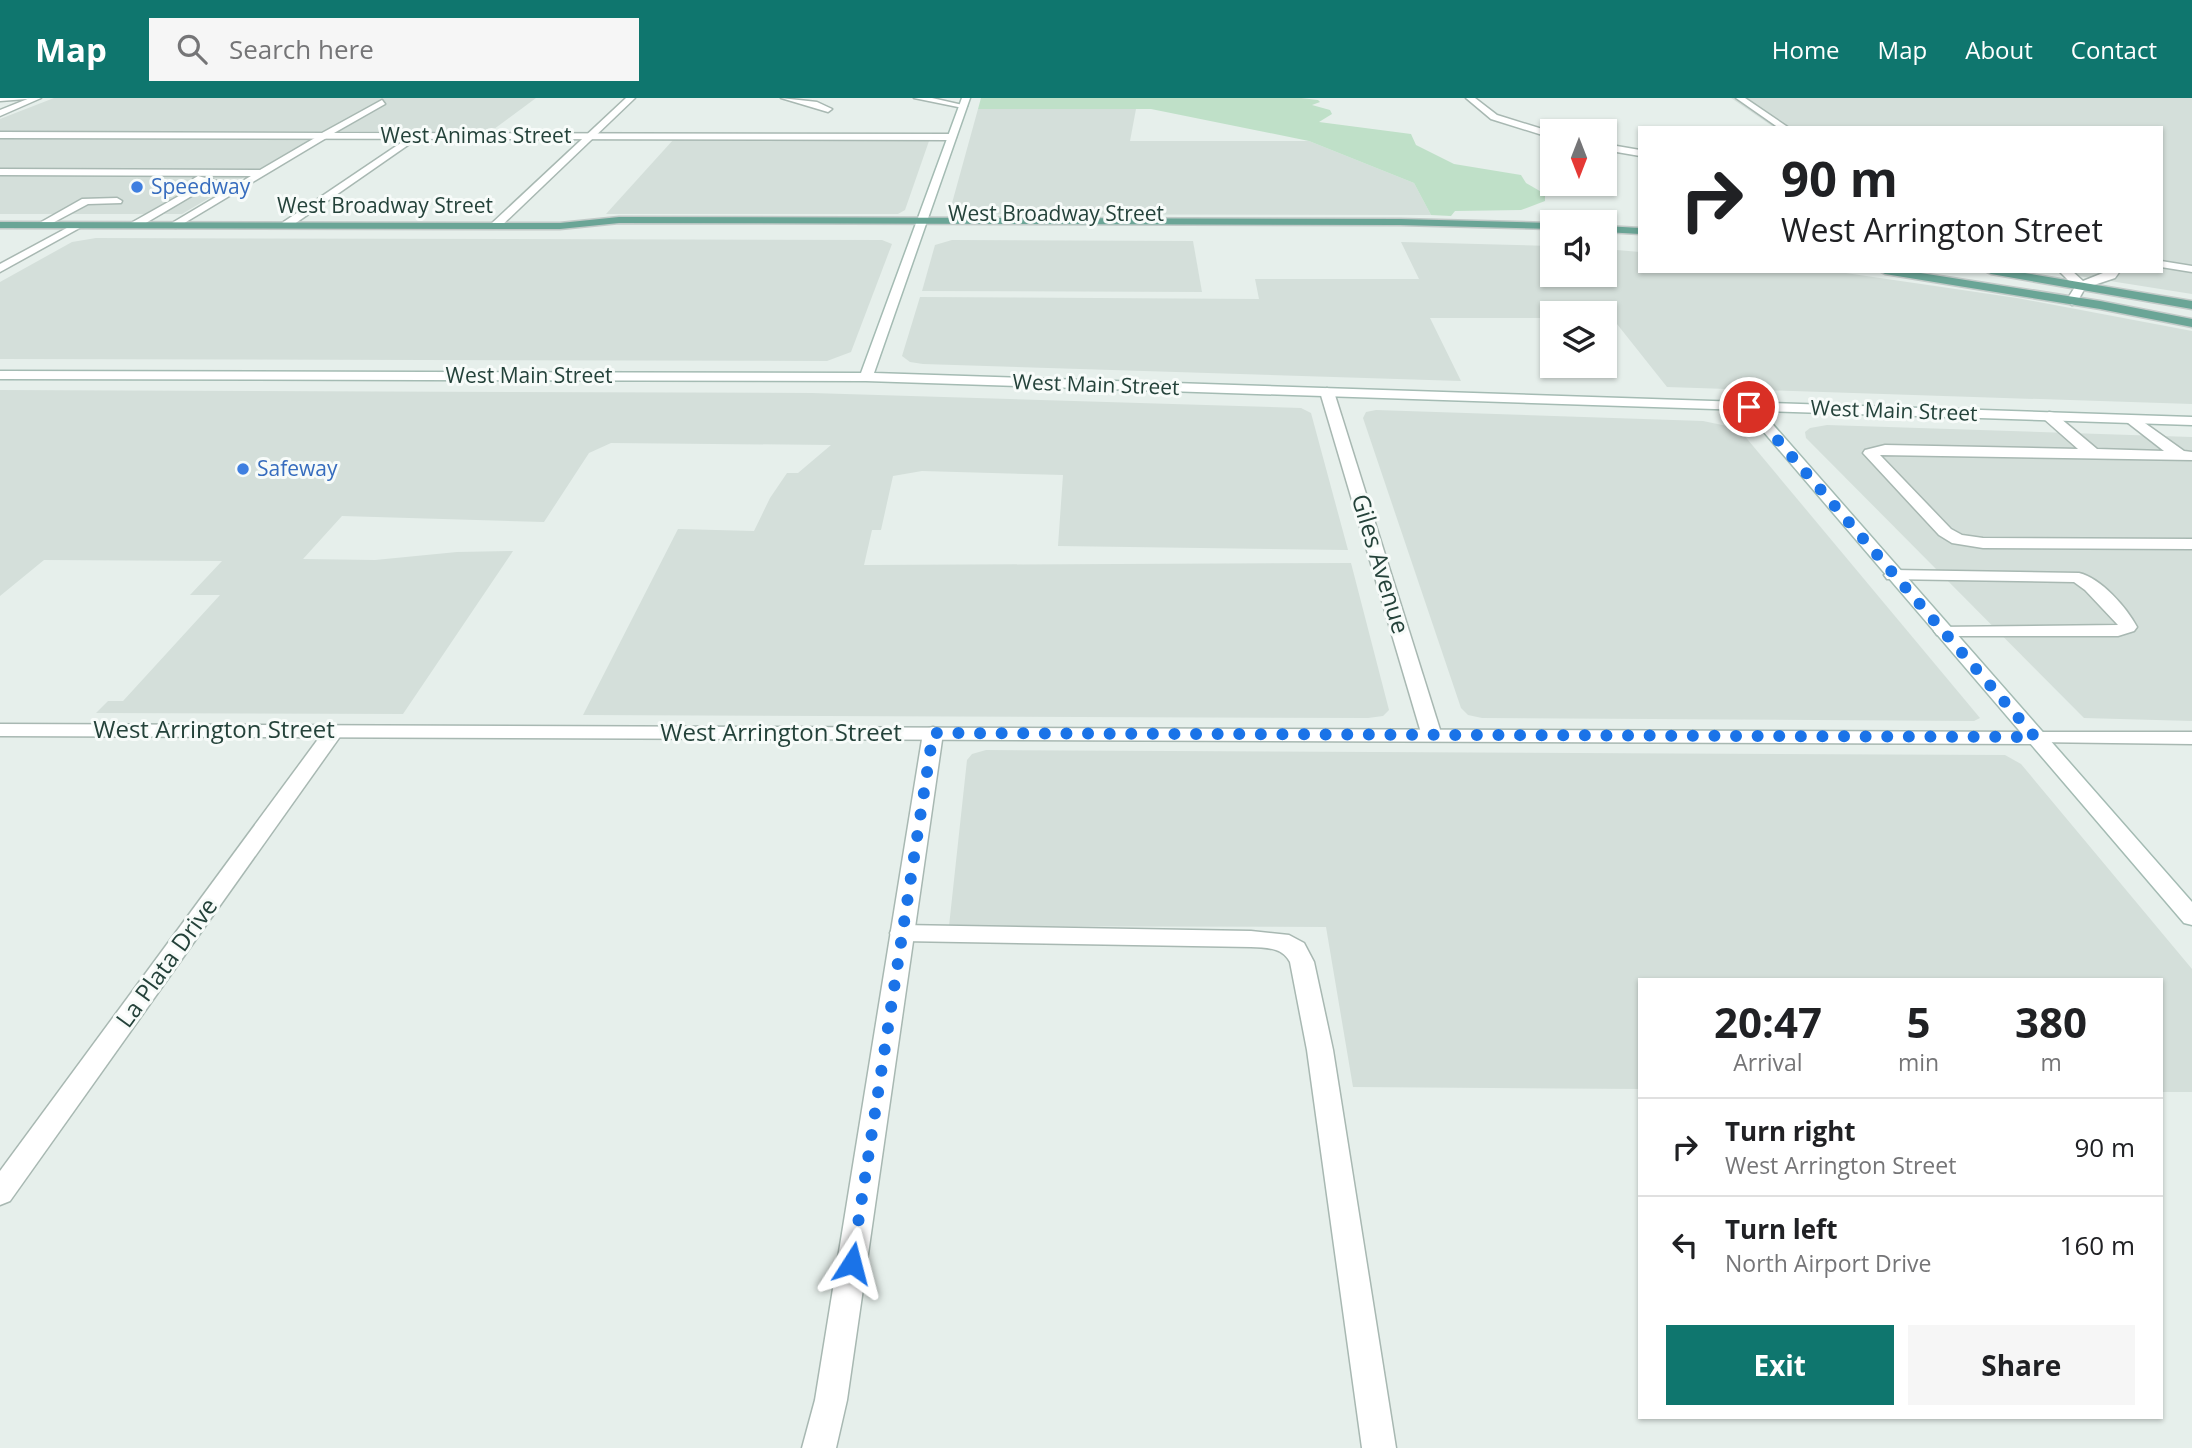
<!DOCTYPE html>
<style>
:root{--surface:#fff;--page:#f6f6f6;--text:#202124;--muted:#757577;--line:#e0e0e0;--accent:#0f766e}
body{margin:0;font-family:"Open Sans",sans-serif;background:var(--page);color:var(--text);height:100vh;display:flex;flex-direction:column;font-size:26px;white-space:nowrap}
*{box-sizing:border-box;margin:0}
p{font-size:23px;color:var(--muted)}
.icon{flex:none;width:38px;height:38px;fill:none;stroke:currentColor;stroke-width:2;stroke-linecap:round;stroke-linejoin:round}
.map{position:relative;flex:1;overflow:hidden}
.drawer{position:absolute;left:1638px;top:880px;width:525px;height:441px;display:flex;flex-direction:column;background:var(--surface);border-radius:0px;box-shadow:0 2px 5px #0004}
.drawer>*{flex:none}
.banner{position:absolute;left:1638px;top:28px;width:525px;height:147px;border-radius:0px;box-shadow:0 2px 5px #0004;background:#fff;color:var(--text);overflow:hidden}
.needle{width:46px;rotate:180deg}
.tools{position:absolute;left:1540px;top:21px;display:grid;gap:14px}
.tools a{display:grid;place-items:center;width:77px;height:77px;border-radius:0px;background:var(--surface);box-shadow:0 2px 5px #0004;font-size:35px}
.pin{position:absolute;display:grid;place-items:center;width:60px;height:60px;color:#fff;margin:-30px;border:4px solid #fff;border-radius:50%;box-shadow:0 2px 7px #0007}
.me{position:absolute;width:77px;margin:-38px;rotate:9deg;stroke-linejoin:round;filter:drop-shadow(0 0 5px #0008)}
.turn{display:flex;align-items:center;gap:24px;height:147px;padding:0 28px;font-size:32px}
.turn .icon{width:91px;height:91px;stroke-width:2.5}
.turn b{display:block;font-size:49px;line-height:60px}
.eta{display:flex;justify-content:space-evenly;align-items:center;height:119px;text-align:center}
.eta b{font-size:42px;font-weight:700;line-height:49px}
.primary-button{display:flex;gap:14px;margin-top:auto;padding:14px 28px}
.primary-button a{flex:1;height:80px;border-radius:0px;background:var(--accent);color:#fff;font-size:28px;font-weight:700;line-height:80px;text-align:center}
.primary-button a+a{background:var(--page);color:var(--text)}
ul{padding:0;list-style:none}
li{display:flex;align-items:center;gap:21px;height:98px;padding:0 28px;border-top:2px solid var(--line)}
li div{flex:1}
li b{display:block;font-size:26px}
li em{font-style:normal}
header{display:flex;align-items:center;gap:42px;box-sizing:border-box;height:98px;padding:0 35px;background:var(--accent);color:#fff}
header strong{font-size:33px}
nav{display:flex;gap:38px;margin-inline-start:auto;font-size:24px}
.search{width:490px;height:63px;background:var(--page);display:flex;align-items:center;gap:18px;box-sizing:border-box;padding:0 24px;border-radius:0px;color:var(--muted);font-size:26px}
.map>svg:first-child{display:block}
</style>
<header>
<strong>Map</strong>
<div class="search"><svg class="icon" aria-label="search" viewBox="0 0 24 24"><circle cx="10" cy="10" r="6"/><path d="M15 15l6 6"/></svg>Search here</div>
<nav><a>Home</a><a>Map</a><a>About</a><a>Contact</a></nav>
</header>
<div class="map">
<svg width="2192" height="1350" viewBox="0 0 2192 1350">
<rect width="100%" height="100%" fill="#e6efeb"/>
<g fill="#d4dfda">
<path d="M 54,0 L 536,0 L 490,34 L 0,33 L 0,21 Z"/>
<path d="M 1731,0 L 2192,0 L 2192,196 L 2047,173 L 2161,173 L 2161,30 L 1775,30 Z"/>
<path d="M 978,11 L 1136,11 L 1130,43 L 1309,43 L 1414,85 L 1431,117 L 949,116 Z"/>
<path d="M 0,41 L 310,42 L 256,73 L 0,72 Z"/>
<path d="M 673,42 L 929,43 L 905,112 L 898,116 L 606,116 Z"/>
<path d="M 0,77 L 248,77 L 182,116 L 0,116 Z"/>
<path d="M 96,140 L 882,142 L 892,146 L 851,254 L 827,263 L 0,261 L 0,184 L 72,144 Z"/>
<path d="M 952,142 L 1193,143 L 1202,194 L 922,193 L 935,147 Z"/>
<path d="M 1401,144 L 1552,148 L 1552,177 L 1605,177 L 1605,151 L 1640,154 L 1640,173 L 1832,173 L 2017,200 L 2192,233 L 2192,306 L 1667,289 L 1613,221 L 1605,221 L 1605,215 L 1552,215 L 1552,220 L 1430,220 L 1461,283 L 923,266 L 910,264 L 902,258 L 920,199 L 1259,201 L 1255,181 L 1419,181 Z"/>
<path d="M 0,292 L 812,295 L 1301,310 L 1311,315 L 1348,452 L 1058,448 L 1063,377 L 922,373 L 893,378 L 881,432 L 872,432 L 864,467 L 1351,465 L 1389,612 L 1383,618 L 1368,620 L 583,617 L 678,431 L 754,433 L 770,400 L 787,375 L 798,375 L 831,347 L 611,345 L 589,355 L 544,424 L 342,418 L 303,461 L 375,462 L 457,454 L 513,453 L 403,616 L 96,615 L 108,603 L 123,603 L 220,497 L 190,497 L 222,463 L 44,462 L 0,498 Z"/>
<path d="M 1376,312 L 1703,323 L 1732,329 L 1743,336 L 1980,620 L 1974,623 L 1482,620 L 1468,617 L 1461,610 L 1363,320 L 1366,314 Z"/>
<path d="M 1827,327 L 2192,339 L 2192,623 L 2084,620 L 1806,340 L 1805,334 L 1810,330 Z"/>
<path d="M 986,652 L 2005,657 L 2021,666 L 2192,871 L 2192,994 L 2161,994 L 2161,882 L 1640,882 L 1640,991 L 1353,989 L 1326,829 L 949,828 L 967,662 L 972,656 Z"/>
</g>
<path fill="#bfe0c8" d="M 981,0 L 1301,0 L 1318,2 L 1320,4 L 1312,7 L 1330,12 L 1332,16 L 1319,24 L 1411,36 L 1416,47 L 1454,66 L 1521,77 L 1526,85 L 1545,96 L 1545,103 L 1521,112 L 1455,113 L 1451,118 L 1431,117 L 1414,85 L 1309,43 L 1151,11 L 978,11 Z"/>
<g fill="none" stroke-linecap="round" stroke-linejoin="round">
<defs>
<g id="service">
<path d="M 626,0 L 635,0 L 499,130 L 491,130 L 491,126 Z"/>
<path d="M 781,0 L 817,4 L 832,11 L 828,14 Z"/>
<path d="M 914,0 L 932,0 L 967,8 L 963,10 Z"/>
<path d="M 1736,0 L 1745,0 L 1789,30 L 1779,30 Z"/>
<path d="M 325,34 L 328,35 L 328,39 L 176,130 L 172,129 L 172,125 L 251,78 L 0,77 L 0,71 L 260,72 Z"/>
<path d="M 414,36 L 421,38 L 290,129 L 282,129 L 282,125 Z"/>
<path d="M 198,78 L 217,83 L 139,129 L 131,129 L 131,125 L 202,85 L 193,81 Z"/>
<path d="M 117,100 L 122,103 L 121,105 L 88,106 L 45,129 L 36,127 L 82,101 Z"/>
<path d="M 2161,163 L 2192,168 L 2192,174 L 2161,169 Z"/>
<path d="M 2059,173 L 2072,173 L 2083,183 L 2108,173 L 2120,173 L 2115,180 L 2085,190 L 2076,206 L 2072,207 L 2066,203 L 2075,189 Z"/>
<path d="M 2049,314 L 2054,315 L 2097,351 L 2164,353 L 2123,321 L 2125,318 L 2135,318 L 2184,353 L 2192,354 L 2192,362 L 1880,357 L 1951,431 L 1962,437 L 1983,440 L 2192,441 L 2192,451 L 1983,450 L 1952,445 L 1939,437 L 1863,355 L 1865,352 L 1885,347 L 2078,351 L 2044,321 L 2042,318 Z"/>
<path d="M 1893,472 L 2079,475 C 2101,480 2127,510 2137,529 L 2134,533 L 2118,538 L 1943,538 L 1937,537 L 1934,533 L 1937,529 L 2118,527 L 2085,492 L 2074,484 L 1887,481 L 1884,477 Z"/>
<path d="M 902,827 L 1251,833 L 1289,837 L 1304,845 L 1314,864 L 1333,952 L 1396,1350 L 1362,1350 L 1307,952 L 1290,864 C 1282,849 1267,850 1251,849 L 902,843 L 893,841 L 890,835 L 893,829 Z"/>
</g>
<g id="minor">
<path d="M 0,0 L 40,0 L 0,3 Z"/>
<path d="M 1466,0 L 1475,0 L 1497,17 L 1552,34 L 1552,40 L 1491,21 Z"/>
<path d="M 382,2 L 385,6 L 334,35 L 952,36 L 956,39 L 952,42 L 0,40 L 0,34 L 322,35 Z"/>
<path d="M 1605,46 L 1640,52 L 1640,58 L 1605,52 Z"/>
<path d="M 76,125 L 85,127 L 0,174 L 0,166 Z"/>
<path d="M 1327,290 L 1334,294 L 1442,638 L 1439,642 L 1425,642 L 1422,638 L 1320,294 Z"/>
<path d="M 334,627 L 341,629 L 344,633 L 10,1103 L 0,1107 L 0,1073 L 327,629 Z"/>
<path d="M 933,629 L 940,631 L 943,635 L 847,1302 L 836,1350 L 802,1350 L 815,1302 L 923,635 L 926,631 Z"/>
<path d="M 2035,634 L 2192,634 L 2192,646 L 2028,644 L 2025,640 L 2028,636 Z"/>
</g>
<g id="tertiary">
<path d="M 30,0 L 41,0 L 0,18 L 0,12 Z"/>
<path d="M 0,626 L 2035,634 L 2042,636 L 2045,640 L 2042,644 L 2035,646 L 0,638 Z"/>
</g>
<path id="secondary" d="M 962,0 L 970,0 L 874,275 L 2192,319 L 2192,327 L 1761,313 L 2192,804 L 2192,827 L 2184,825 L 1745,312 L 866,283 L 0,281 L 0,273 L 861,275 Z"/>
<g id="primary">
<path d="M 619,119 L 1400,121 L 1552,125 L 1552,131 L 1400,127 L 619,125 L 560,131 L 0,130 L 0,124 L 560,125 Z"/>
<path d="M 1605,128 L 1640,130 L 1640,136 L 1605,134 Z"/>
<path d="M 1879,173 L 1908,173 L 2100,203 L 2192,221 L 2192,229 L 2100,211 L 1885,176 Z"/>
<path d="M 1985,173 L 2013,173 L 2192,203 L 2192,211 L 1991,176 Z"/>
</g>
</defs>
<use href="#service" stroke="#a8b8b2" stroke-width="3"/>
<use href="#minor" stroke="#a8b8b2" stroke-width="3"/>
<use href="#tertiary" stroke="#a8b8b2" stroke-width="3"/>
<use href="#secondary" stroke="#a4bbb3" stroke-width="3"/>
<use href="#primary" stroke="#c2cac8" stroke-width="3"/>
<use href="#service" fill="#fff" fill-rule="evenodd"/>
<use href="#minor" fill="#fff" fill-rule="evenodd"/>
<use href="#tertiary" fill="#fff" fill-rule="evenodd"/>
<use href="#secondary" fill="#fff" fill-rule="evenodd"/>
<use href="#primary" fill="#6aa596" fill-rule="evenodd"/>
</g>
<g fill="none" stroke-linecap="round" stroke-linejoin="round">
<path stroke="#1a73e8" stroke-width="12" stroke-dasharray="0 21.6" d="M 852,1165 L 933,635 L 2035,639 L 1749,309"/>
</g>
<g fill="#3f7fe0" stroke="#f7fbf9" stroke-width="2.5">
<circle cx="137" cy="89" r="7"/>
<circle cx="243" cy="371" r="7"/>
</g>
<g text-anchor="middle" stroke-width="6" stroke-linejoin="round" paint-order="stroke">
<g font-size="21" fill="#24423a" stroke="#f7fbf9">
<text x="476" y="45">West Animas Street</text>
<text x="385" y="115">West Broadway Street</text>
<text x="1056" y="123">West Broadway Street</text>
<text x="529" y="285">West Main Street</text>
<text transform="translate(1096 287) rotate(2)" y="7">West Main Street</text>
<text transform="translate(1894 313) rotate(2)" y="7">West Main Street</text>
</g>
<g font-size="21" fill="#366cbe" stroke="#f7fbf9" text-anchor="start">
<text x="151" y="96">Speedway</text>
<text x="257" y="378">Safeway</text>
</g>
<g font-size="24" fill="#24423a" stroke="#f7fbf9">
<text transform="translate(1380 466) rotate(73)" y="8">Giles Avenue</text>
<text x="214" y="640">West Arrington Street</text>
<text x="781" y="643">West Arrington Street</text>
<text transform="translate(167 865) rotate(-54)" y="8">La Plata Drive</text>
</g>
</g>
</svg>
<div class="tools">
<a><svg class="needle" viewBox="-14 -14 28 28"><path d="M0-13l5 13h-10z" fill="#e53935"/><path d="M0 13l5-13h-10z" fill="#757577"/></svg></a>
<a><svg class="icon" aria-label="sound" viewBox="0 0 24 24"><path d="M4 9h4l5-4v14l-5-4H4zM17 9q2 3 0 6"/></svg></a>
<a><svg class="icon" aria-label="layers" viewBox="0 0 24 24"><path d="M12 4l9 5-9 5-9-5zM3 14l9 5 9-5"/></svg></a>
</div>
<div class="pin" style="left:1749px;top:309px;background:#d93025"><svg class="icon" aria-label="arrive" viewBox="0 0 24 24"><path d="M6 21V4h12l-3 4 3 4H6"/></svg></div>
<svg class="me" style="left:852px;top:1165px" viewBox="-20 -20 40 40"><path d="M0-17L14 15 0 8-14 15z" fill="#1a73e8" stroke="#fff" stroke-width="4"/></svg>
<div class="banner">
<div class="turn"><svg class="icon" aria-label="right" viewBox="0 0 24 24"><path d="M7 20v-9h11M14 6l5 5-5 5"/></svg><div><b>90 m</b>West Arrington Street</div></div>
</div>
<section class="drawer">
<div class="eta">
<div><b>20:47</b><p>Arrival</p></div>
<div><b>5</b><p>min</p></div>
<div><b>380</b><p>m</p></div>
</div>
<ul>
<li><svg class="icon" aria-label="right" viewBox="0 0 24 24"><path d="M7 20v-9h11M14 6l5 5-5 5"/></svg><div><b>Turn right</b><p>West Arrington Street</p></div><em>90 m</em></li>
<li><svg class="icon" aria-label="left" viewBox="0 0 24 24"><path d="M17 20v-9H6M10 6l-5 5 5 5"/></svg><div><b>Turn left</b><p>North Airport Drive</p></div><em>160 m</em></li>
</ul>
<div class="primary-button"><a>Exit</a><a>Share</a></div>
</section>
</div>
